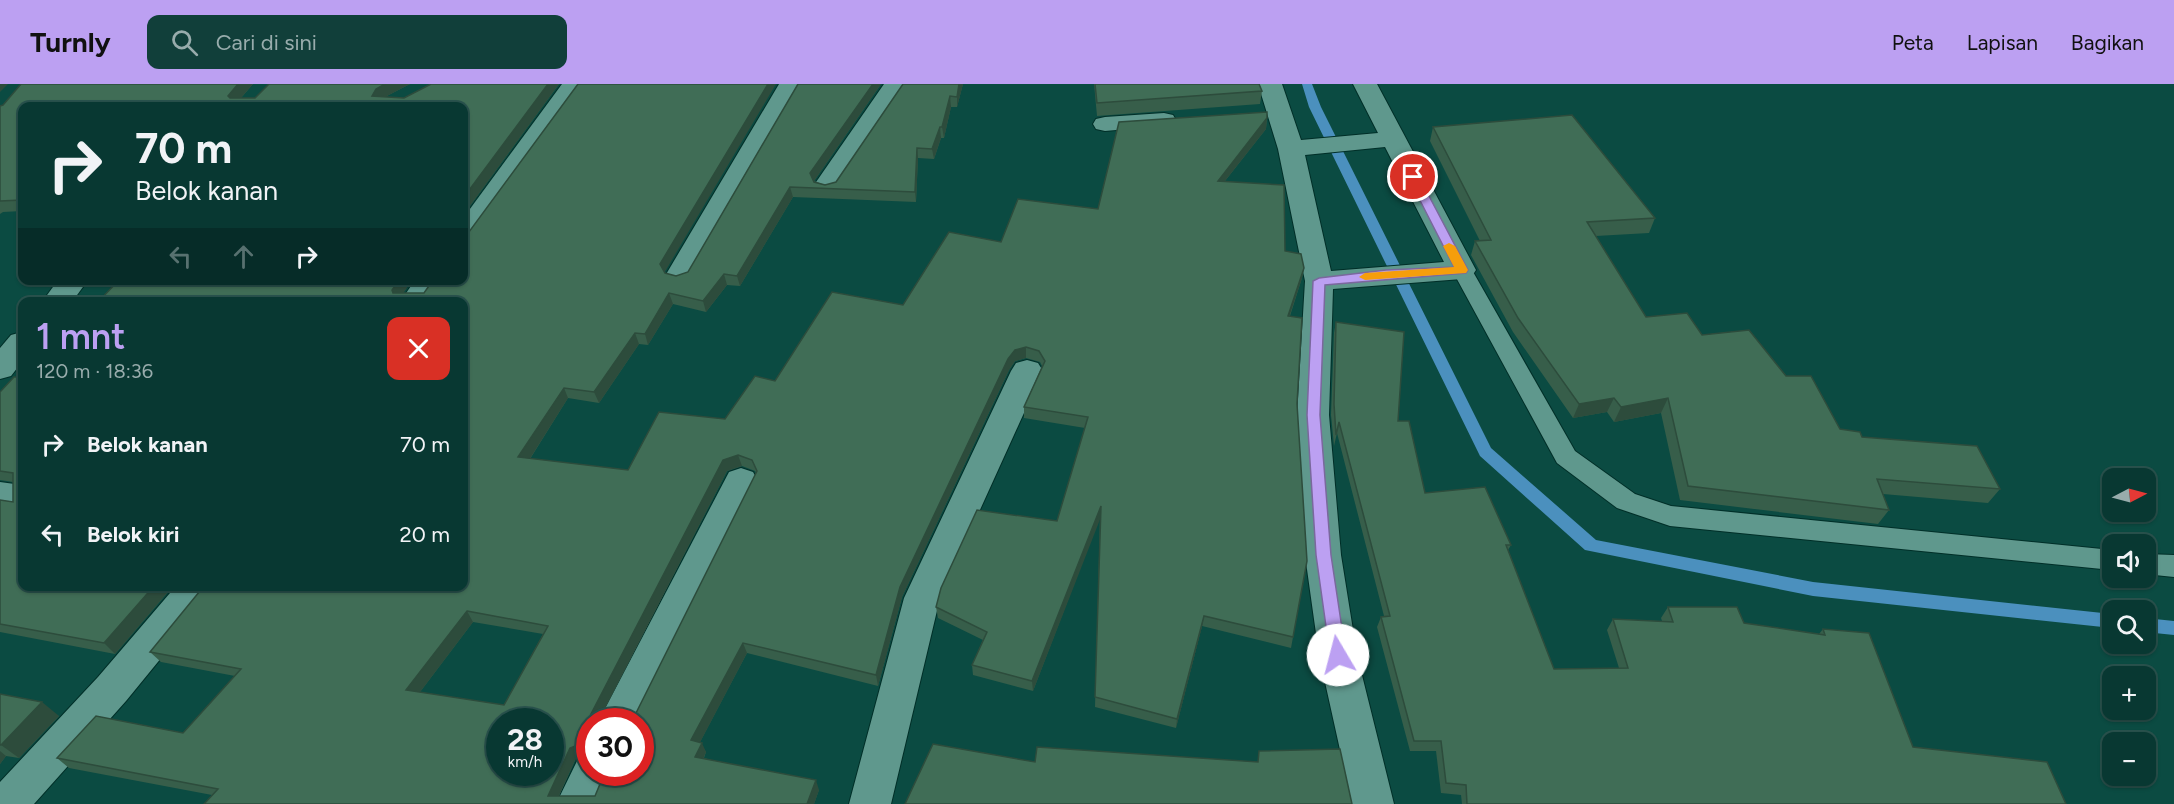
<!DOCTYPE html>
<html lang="id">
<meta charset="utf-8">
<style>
:root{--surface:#083832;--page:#113f3a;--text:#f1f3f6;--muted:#98acac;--line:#29524d;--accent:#bca0f2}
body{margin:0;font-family:Figtree,sans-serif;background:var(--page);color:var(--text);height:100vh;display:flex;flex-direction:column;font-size:22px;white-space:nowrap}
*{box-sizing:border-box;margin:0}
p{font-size:20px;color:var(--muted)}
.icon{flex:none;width:33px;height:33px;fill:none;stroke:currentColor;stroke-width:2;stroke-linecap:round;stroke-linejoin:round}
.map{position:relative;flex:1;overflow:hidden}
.panel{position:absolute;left:18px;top:213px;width:450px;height:294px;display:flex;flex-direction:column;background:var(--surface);border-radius:12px;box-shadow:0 2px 4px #0004,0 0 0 2px var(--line)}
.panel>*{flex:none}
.banner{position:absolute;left:18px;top:18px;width:450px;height:183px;border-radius:12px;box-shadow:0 2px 4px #0004,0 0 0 2px var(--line);background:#083832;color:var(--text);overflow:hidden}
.needle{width:39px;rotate:84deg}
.tools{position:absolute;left:2102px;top:384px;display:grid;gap:12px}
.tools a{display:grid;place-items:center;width:54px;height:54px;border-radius:12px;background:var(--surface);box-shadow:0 2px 4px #0004,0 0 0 2px var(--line);font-size:30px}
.speed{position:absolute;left:486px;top:624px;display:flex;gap:12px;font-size:30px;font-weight:700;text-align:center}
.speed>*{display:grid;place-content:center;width:78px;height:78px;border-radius:50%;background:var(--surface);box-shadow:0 2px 4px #0004,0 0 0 2px var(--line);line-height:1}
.speed small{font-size:15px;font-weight:400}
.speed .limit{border:9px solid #d22;background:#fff;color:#111}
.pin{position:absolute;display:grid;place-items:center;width:51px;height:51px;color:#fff;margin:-26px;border:3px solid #fff;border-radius:50%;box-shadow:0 2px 6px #0007}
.me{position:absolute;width:66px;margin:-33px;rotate:352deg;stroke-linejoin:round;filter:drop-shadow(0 0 4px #0008)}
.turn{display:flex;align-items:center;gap:21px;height:126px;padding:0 18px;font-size:27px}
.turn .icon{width:78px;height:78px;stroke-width:2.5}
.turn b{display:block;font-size:42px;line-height:51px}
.lanes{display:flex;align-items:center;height:57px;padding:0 18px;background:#0003;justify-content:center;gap:30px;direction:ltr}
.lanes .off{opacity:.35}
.round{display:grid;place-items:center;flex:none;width:63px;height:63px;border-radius:12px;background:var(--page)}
.summary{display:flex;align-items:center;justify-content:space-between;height:102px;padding:0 18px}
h1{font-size:36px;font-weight:600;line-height:45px;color:var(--accent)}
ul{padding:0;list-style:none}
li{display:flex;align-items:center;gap:18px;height:90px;padding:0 18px}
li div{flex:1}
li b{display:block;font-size:22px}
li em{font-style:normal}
header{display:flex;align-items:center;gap:36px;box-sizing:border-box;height:84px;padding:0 30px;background:var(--accent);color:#111}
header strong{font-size:28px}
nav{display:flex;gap:33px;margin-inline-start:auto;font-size:21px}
.search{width:420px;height:54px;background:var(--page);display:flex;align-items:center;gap:15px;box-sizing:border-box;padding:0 21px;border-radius:12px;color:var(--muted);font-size:22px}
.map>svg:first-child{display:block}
</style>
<header>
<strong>Turnly</strong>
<div class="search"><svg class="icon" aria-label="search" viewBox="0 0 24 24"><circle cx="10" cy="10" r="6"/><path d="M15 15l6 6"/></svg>Cari di sini</div>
<nav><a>Peta</a><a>Lapisan</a><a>Bagikan</a></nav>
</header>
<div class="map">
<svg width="2174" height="720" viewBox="0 0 2174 720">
<rect width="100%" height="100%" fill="#0b4b42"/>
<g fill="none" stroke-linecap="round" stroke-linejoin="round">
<g fill="#4b90be" fill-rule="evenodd">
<path d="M 1302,0 L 1312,0 L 1321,23 L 1491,364 L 1596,456 L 1813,498 L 2112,530 L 2112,544 L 1813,512 L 1585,466 L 1480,372 L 1309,23 Z"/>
<path d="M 2145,534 L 2174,537 L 2174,551 L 2145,548 Z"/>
</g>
<defs>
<g id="service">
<path d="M 1462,179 L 1469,181 L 1472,186 L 1575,367 L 1635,410 L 1671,422 L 2112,466 L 2112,486 L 1670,442 L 1617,424 L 1557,379 L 1452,186 L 1455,181 Z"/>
<path d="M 2145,470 L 2174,471 L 2174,493 L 2145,490 Z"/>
</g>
<g id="minor">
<path d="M 562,0 L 586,0 L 474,157 L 464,159 L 464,133 Z"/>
<path d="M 779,0 L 803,0 L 689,198 L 679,201 L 669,198 L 665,192 Z"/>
<path d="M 884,0 L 908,0 L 836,107 L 827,109 L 818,107 L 814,101 Z"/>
<path d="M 1258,0 L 1282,0 L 1301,56 L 1378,49 L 1353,0 L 1377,0 L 1476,186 L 1472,192 L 1462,195 L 1333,205 L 1329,331 L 1341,471 L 1357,571 L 1394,720 L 1352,720 L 1319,571 L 1305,471 L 1297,331 L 1305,197 L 1278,65 ZM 1385,63 L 1444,178 L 1331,187 L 1305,71 Z"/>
<path d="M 1164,29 L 1173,31 L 1176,36 L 1173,41 L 1105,47 L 1096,45 L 1093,40 L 1096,35 L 1105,33 Z"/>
<path d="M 58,196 L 88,196 L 72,218 L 42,218 Z"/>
<path d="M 415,196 L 444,196 L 430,218 L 400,218 Z"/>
<path d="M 22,248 L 22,278 L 11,292 L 0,295 L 0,264 L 11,251 Z"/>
<path d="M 1027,276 L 1038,279 L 1043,287 L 940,514 L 891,720 L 849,720 L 904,514 L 1011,287 L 1016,279 Z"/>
<path d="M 741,384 L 753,388 L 758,397 L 639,638 L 598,638 L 729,388 Z"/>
<path d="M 0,398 L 22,401 L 22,427 L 0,424 Z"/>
<path d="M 176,502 L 216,502 L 211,513 L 126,617 L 34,720 L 0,720 L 0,698 L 98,593 Z"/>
<path d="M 590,670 L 590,688 L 613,688 L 599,720 L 556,720 L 578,675 Z"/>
</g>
</defs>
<use href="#service" stroke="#002f28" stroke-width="2"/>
<use href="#minor" stroke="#002f28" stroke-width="2"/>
<use href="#service" fill="#5f988d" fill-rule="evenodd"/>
<use href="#minor" fill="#5f988d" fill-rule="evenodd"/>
</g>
<g fill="#375e4a" fill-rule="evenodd">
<path d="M 21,0 L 253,0 L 241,14 L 255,14 L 269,0 L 410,0 L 385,13 L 404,14 L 559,0 L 464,130 L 464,22 L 22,22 L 22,127 L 3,128 L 0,130 L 0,22 L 3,21 Z"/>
<path d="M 881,0 L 814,97 L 825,101 L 836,98 L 963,0 L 957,23 L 951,23 L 944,54 L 941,54 L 934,75 L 918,74 L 916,118 L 793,113 L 740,202 L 727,201 L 706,228 L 673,220 L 648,261 L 639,260 L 599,319 L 568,314 L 530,375 L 628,386 L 725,335 L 775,297 L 903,221 L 1001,158 L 1098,125 L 1267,34 L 1266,45 L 1225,97 L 1285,167 L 1304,184 L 1302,194 L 1290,232 L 1297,320 L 1293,553 L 1291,564 L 1202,542 L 1176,644 L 1095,623 L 1100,433 L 1033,607 L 973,591 L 972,581 L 983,556 L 938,534 L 936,523 L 1057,437 L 1085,344 L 1024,334 L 1024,323 L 1042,282 L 1040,278 L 1026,274 L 1015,277 L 1009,286 L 902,513 L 878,602 L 747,569 L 700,658 L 706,668 L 704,674 L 819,706 L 814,720 L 212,711 L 69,684 L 57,674 L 183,649 L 235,592 L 161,578 L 150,568 L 464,218 L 119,196 L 412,196 L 403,209 L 424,209 L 664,189 L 676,192 L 688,188 ZM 742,382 L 755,387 L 756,389 L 636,629 L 602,630 L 727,387 ZM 473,538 L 543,550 L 504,621 L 420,608 ZM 590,638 L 640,688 L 595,712 L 559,712 L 576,674 L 586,670 L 586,676 L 590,681 Z"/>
<path d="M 1094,0 L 1259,0 L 1262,7 L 1260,20 L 1097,32 Z"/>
<path d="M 1433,43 L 1655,134 L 1649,149 L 1596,152 L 1646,233 L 1702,251 L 1786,292 L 1840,345 L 2000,405 L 1988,419 L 1883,410 L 1889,426 L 1878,440 L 1680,416 L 1661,329 L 1614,338 L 1607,328 L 1573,334 L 1513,248 L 1471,171 L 1475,157 L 1480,157 L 1430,57 Z"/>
<path d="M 1336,238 L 1398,337 L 1425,409 L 1511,461 L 1508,466 L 1554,585 L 1619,584 L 1607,546 L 1613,535 L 1662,537 L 1661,534 L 1668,523 L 1744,539 L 1819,550 L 1823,545 L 1913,663 L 2066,720 L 1462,720 L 1461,711 L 1441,709 L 1436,667 L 1410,667 L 1377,543 L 1381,533 L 1384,532 L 1337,349 L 1334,362 L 1331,331 L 1334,249 Z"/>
<path d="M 22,293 L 22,502 L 173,502 L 115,570 L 0,548 L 0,416 L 13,418 L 13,398 L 0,396 L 0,308 Z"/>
<path d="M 0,610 L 59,632 L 19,674 L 6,672 L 0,680 Z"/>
</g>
<g fill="#2d4c3c">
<path d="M 0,0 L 8,0 L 0,8 Z"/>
<path d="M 238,0 L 253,0 L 234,22 L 228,12 Z"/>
<path d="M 385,0 L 410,0 L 381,15 L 372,12 L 376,5 Z"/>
<path d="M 548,0 L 559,0 L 464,130 L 464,113 Z"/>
<path d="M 768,0 L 776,0 L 663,191 L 660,180 Z"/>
<path d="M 873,0 L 881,0 L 812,100 L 810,89 Z"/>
<path d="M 959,0 L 963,0 L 957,23 L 957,13 Z"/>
<path d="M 950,12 L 951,23 L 944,54 L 942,43 Z"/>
<path d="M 1267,34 L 1266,45 L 1217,107 L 1218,97 Z"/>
<path d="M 940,43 L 941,54 L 934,75 L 932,65 Z"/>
<path d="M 917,64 L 918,74 L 916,118 L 915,108 Z"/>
<path d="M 790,103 L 793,113 L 740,202 L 737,192 Z"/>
<path d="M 1304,184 L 1302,194 L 1286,242 L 1288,232 Z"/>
<path d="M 724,190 L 727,201 L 706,228 L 703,217 Z"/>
<path d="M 399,196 L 412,196 L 398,217 L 393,209 L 392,206 Z"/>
<path d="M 669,209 L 673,220 L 648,261 L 645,250 Z"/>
<path d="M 635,249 L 639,260 L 599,319 L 594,308 Z"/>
<path d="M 1026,263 L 1026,274 L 1015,277 L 1009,286 L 902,513 L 878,602 L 876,591 L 900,503 L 1008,275 L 1015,266 Z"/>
<path d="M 564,304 L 568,314 L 524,384 L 518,373 Z"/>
<path d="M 1614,314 L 1607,328 L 1573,334 L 1579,320 Z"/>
<path d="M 1668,314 L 1661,329 L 1614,338 L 1621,323 Z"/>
<path d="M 738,371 L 742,382 L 727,387 L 598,638 L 591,630 L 723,376 Z"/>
<path d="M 1101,422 L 1101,433 L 1033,607 L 1032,597 Z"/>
<path d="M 154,502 L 173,502 L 115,570 L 104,559 Z"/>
<path d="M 467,527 L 473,538 L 414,616 L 406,606 Z"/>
<path d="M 1204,532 L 1202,542 L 1176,644 L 1177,635 Z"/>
<path d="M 743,559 L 747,569 L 696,666 L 691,656 Z"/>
<path d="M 42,618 L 59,632 L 19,674 L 1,661 Z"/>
<path d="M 585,658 L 590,668 L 576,674 L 555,720 L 548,712 L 570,664 Z"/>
<path d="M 702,659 L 706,668 L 700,682 L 695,673 Z"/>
<path d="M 0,667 L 6,672 L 0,680 Z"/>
<path d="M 816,696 L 819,706 L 814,720 L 807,720 Z"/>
</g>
<g fill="#406d56" stroke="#2d4c3c" stroke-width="1.5" fill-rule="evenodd">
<path d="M 21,0 L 238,0 L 228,12 L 230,14 L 255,14 L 269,0 L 385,0 L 376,5 L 372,12 L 404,14 L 431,0 L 548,0 L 464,113 L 464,22 L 22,22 L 22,116 L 0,117 L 0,22 L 3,21 Z"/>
<path d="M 578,0 L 768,0 L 660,180 L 665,189 L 676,192 L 688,188 L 798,0 L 873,0 L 810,89 L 814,98 L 825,101 L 836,98 L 903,0 L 959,0 L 957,13 L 950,12 L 942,43 L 940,43 L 932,65 L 917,64 L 915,108 L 790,103 L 737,192 L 724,190 L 703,217 L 669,209 L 645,250 L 635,249 L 594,308 L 564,304 L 518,373 L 628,386 L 659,328 L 725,335 L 755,292 L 775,297 L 832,208 L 903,221 L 949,148 L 1001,158 L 1018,115 L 1098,125 L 1119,38 L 1267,28 L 1267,34 L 1218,97 L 1284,101 L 1285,167 L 1301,170 L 1304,184 L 1288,232 L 1302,234 L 1297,320 L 1307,477 L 1293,553 L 1204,532 L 1177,635 L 1095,613 L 1101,422 L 1032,597 L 972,581 L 987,548 L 936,523 L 941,504 L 977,426 L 1057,437 L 1088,333 L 1024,323 L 1045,277 L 1039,267 L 1026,263 L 1015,266 L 1008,275 L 900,503 L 876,591 L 743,559 L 691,656 L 702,659 L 695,673 L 816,696 L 807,720 L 204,720 L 218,705 L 57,674 L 96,632 L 183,649 L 241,585 L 150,568 L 204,502 L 464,502 L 464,218 L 98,218 L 119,196 L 399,196 L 392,206 L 393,209 L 424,209 L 433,196 L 464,196 L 464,150 L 469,148 ZM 738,371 L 752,376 L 757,387 L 636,629 L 591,630 L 723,376 ZM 467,527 L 548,542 L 504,621 L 406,606 ZM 500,638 L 550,638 L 550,688 L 500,688 ZM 590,638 L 640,638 L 640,688 L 605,688 L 595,712 L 548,712 L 570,664 L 585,658 L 586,676 L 590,676 Z"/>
<path d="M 1095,0 L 1259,0 L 1262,7 L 1097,19 Z"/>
<path d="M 1572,31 L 1655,134 L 1587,138 L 1646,233 L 1687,229 L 1702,251 L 1749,246 L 1786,292 L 1811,292 L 1840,345 L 1860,348 L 1862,353 L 1977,362 L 2000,405 L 1877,395 L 1889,426 L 1688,402 L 1668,314 L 1621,323 L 1614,314 L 1579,320 L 1518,234 L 1475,157 L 1491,156 L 1433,43 Z"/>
<path d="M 1336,238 L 1404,248 L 1398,337 L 1409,337 L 1425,409 L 1485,403 L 1511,461 L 1506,461 L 1554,585 L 1628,584 L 1613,535 L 1673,538 L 1668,523 L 1737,523 L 1744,539 L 1825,551 L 1823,545 L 1869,549 L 1913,663 L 2047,678 L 2066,720 L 1467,720 L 1466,701 L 1446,699 L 1441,657 L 1414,657 L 1381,533 L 1390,532 L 1339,338 L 1336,351 L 1334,320 Z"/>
<path d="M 14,293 L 22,293 L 22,502 L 154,502 L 104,559 L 0,540 L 0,416 L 13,418 L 13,389 L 0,387 L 0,308 Z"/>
<path d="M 0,610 L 42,618 L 1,661 L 0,661 Z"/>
<path d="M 933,660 L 1035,678 L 1037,663 L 1258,678 L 1259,667 L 1340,665 L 1352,720 L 905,720 Z"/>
</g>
<path fill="#bca0f2" stroke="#7a689d" stroke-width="1.5" d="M 1413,89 L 1419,93 L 1468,186 L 1466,189 L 1325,201 L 1320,331 L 1331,471 L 1346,571 L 1343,576 L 1338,578 L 1332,576 L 1330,571 L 1316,471 L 1307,331 L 1313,197 L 1319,194 L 1386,186 L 1454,183 L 1408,93 Z"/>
<path fill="#f59e0b" d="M 1449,159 L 1455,162 L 1468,186 L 1466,189 L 1365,196 L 1359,193 L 1365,189 L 1454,183 L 1443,162 Z"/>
</svg>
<div class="tools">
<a><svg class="needle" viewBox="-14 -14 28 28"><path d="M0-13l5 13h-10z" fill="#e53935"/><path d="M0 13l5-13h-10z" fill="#98acac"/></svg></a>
<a><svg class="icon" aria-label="sound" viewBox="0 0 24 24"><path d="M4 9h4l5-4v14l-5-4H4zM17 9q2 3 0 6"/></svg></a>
<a><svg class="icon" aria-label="search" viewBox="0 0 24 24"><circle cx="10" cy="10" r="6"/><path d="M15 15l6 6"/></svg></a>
<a>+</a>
<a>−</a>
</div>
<div class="speed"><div>28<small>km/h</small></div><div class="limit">30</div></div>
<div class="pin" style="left:1413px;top:93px;background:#d93025"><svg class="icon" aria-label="arrive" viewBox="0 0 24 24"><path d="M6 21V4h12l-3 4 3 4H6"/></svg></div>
<svg class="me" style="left:1338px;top:571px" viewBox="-20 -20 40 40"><circle r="19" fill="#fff"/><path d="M0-13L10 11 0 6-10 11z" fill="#bca0f2"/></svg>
<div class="banner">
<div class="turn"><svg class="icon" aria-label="right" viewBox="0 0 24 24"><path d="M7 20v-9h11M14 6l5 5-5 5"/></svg><div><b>70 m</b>Belok kanan</div></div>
<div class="lanes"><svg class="icon off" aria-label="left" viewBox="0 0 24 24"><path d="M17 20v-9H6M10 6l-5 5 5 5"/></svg><svg class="icon off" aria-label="ahead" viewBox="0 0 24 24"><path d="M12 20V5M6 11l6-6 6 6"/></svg><svg class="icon" aria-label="right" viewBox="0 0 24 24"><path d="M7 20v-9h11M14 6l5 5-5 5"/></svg></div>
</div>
<section class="panel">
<div class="summary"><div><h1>1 mnt</h1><p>120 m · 18:36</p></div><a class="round" style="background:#d93025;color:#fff"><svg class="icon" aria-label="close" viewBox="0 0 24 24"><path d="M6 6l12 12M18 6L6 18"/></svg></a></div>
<ul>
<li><svg class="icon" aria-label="right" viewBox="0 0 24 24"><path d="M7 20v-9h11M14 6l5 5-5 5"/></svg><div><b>Belok kanan</b></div><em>70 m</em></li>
<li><svg class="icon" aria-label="left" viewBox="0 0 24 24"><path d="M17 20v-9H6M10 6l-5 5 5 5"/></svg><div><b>Belok kiri</b></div><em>20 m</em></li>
</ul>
</section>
</div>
